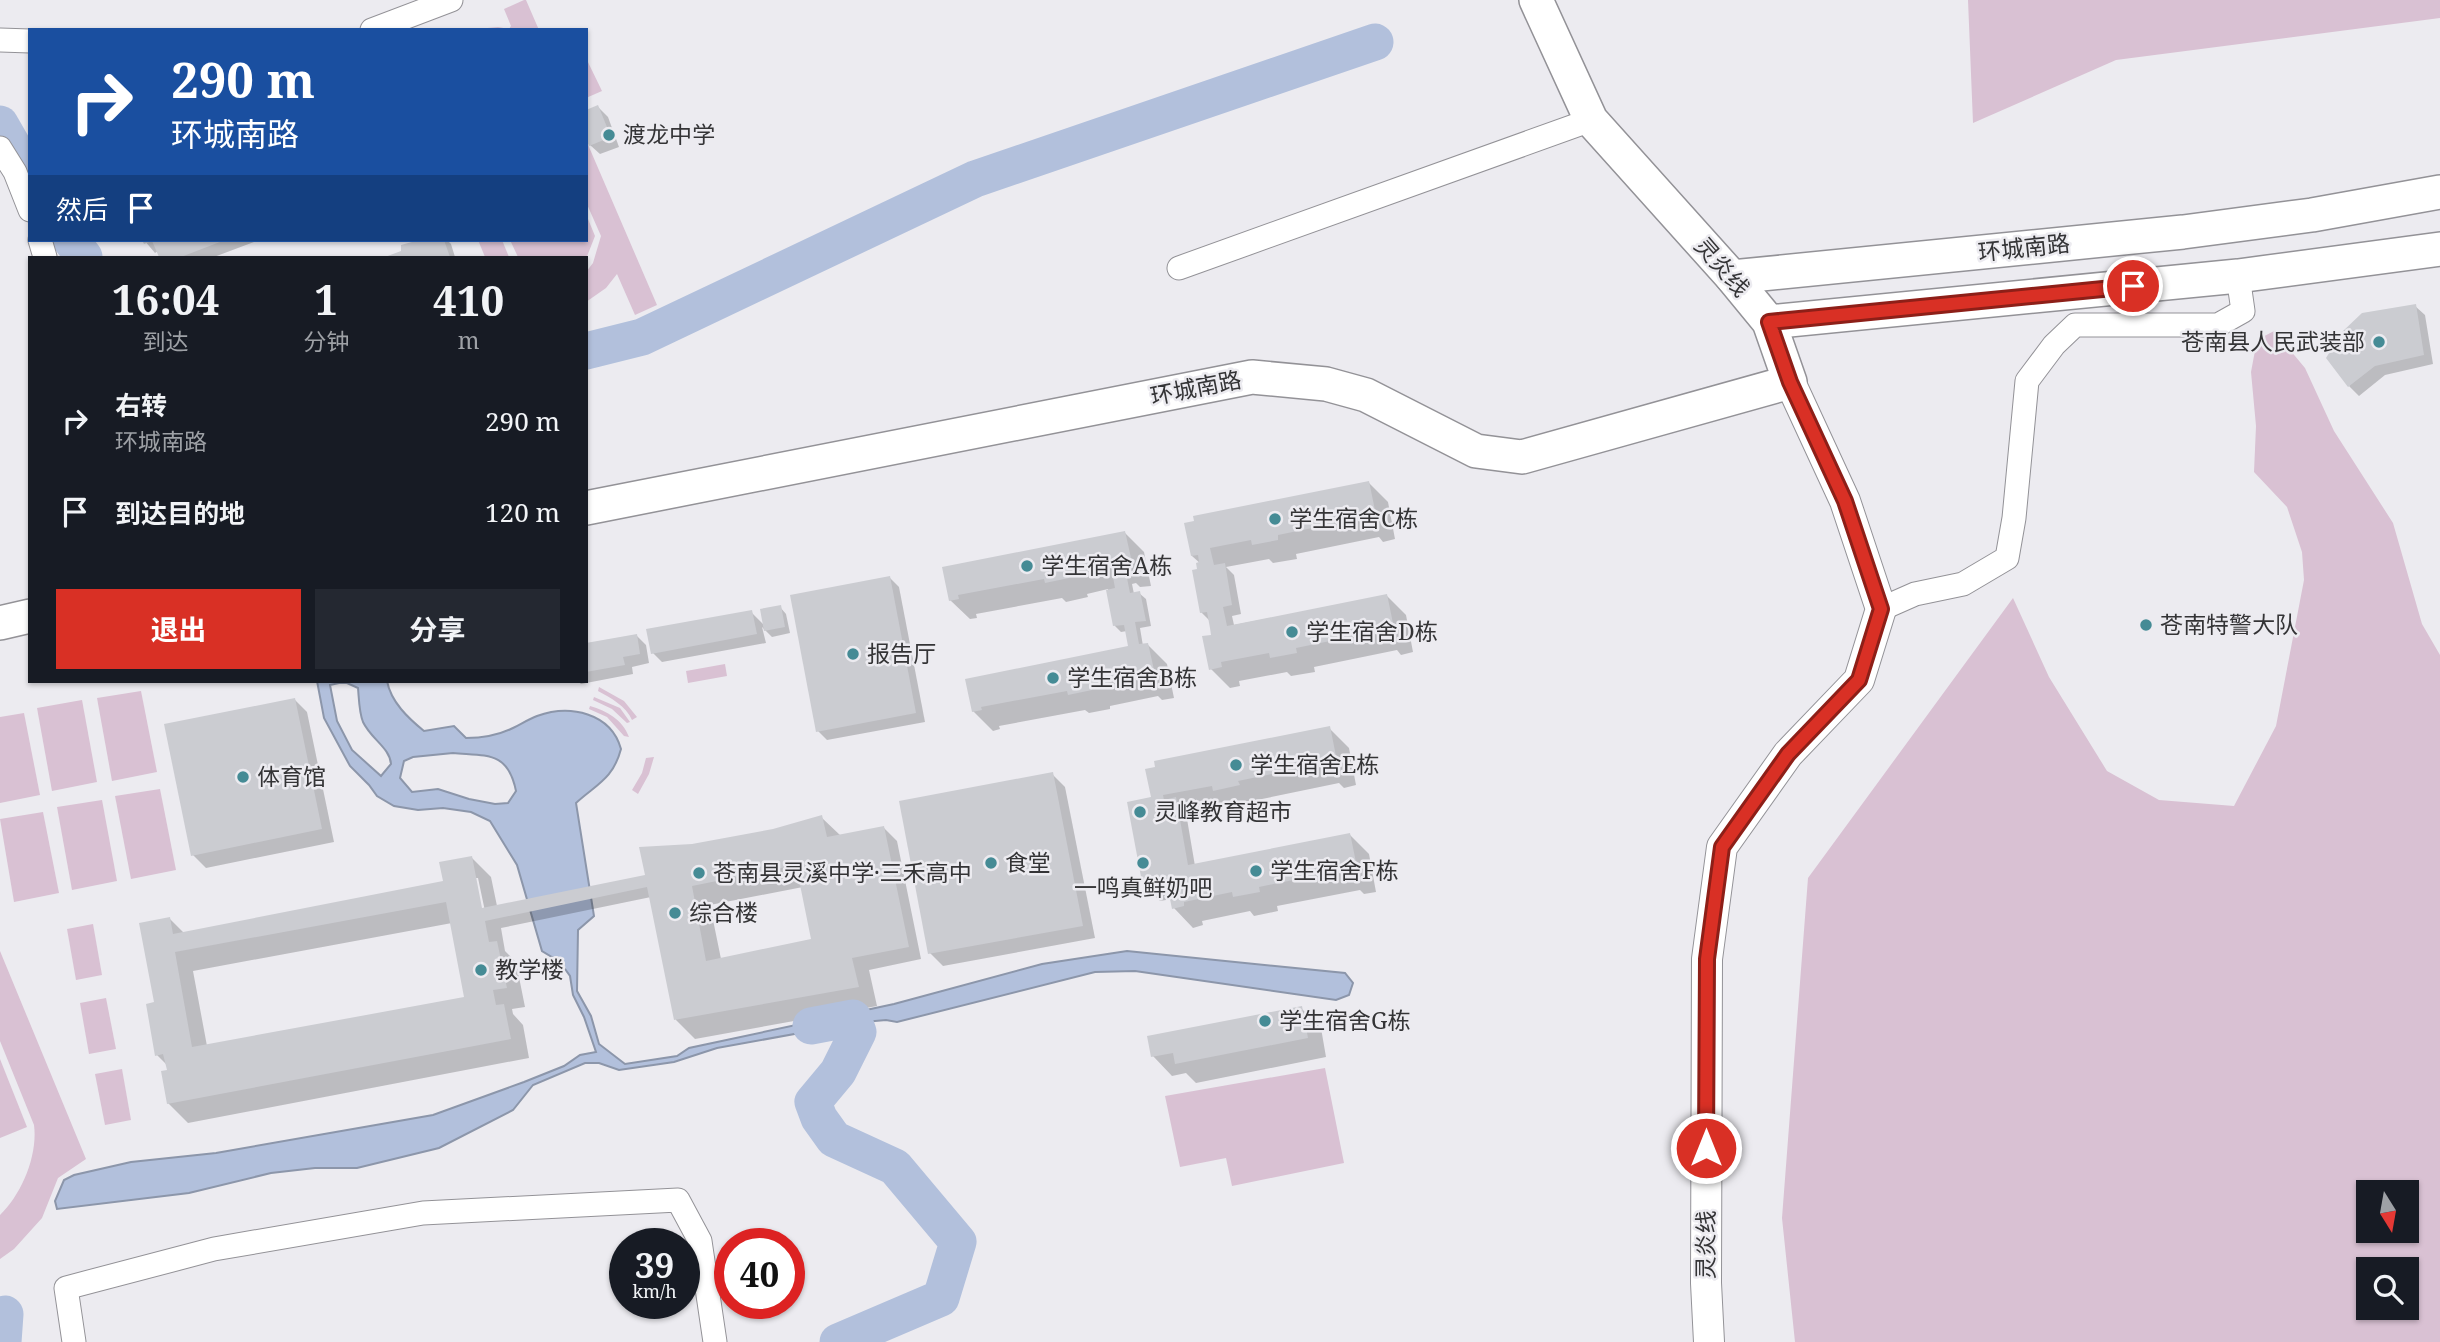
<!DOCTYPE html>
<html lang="zh">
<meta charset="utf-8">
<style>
:root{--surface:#171b24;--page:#242831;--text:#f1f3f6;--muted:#9ea1a6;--accent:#d93025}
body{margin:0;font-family:"Noto Serif","Noto Sans SC",serif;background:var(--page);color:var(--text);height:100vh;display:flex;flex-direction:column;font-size:26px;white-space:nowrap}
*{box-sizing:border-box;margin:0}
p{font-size:23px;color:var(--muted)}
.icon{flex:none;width:38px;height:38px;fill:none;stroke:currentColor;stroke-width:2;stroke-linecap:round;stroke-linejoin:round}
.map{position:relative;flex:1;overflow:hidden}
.panel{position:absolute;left:28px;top:256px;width:560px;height:427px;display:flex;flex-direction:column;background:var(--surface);border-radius:0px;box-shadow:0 2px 5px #0004}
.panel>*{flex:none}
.guide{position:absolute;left:28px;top:28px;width:560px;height:214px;border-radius:0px;box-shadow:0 2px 5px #0004;background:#1a4fa0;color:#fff;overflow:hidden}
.needle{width:46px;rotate:169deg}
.buttons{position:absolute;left:2356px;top:1180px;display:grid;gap:14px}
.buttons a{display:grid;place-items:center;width:63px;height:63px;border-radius:0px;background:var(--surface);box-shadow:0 2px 5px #0004;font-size:35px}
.speed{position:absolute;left:609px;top:1228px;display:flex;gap:14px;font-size:35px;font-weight:700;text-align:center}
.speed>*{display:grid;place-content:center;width:91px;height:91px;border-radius:50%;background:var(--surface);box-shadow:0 2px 5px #0004;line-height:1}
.speed small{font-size:18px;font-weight:400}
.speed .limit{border:10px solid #d22;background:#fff;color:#111}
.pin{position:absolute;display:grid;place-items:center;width:60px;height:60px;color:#fff;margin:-30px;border:4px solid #fff;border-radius:50%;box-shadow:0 2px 7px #0007}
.me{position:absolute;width:77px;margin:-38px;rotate:0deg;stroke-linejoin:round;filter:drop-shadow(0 0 5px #0008)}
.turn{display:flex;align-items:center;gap:24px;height:147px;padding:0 28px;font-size:32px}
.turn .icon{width:91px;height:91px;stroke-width:2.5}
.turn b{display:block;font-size:49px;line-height:60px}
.then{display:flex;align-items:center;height:66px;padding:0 28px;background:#0003;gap:14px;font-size:26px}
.eta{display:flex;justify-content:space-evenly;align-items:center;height:119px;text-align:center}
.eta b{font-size:42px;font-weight:700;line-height:49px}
.action{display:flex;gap:14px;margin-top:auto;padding:14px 28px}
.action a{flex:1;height:80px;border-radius:0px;background:var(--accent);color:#fff;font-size:28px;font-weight:700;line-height:80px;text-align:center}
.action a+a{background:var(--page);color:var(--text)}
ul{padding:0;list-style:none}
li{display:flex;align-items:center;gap:21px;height:91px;padding:0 28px}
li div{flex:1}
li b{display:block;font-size:26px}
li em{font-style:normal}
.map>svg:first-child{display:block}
</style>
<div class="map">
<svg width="2440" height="1342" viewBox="0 0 2440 1342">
<rect width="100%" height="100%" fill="#ecebf0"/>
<g fill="#d9c1d3" fill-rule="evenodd">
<path d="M 524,0 L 526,0 L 539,30 L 466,30 L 498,27 L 509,29 L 511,26 L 504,9 Z"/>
<path d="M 1968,0 L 2440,0 L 2440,18 L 2116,60 L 1973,123 Z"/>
<path d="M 586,58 L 602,91 L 586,98 Z"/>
<path d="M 586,140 L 657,305 L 635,315 L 617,274 L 606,288 L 586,302 L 586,272 L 593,263 L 601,236 L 586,202 Z"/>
<path d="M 586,214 L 595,236 L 586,259 L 518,257 L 510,240 L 586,240 Z"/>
<path d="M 478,240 L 502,240 L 509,257 L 485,257 Z"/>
<path d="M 2274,331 L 2305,368 L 2334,431 L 2393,523 L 2422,624 L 2440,655 L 2440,1342 L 1795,1342 L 1782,1218 L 1808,878 L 2013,598 L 2049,677 L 2107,771 L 2159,800 L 2234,806 L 2276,726 L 2304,580 L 2302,552 L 2287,507 L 2254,472 L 2256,426 L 2251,372 L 2257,340 ZM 2368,1192 L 2406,1192 L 2406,1230 L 2368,1230 ZM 2368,1269 L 2406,1269 L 2406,1307 L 2368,1307 Z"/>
<path d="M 725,664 L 727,676 L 688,683 L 686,671 Z"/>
<path d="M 599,687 L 624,701 L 637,717 L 632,720 C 626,706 611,698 598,691 Z"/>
<path d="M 141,691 L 157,772 L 112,781 L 97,698 Z"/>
<path d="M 594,697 L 620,708 L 630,722 L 627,723 L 612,709 L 593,700 Z"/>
<path d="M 82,700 L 97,782 L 52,791 L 37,708 Z"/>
<path d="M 590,706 C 607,711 623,720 629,737 L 624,736 L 607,717 L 589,709 Z"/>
<path d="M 24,713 L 40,795 L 0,803 L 0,717 Z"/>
<path d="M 654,757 L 649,774 L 638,794 L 632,790 L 642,773 L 646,758 Z"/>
<path d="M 160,789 L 176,870 L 131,879 L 115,796 Z"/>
<path d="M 102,800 L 117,881 L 72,890 L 57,807 Z"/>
<path d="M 43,812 L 59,893 L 14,902 L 0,819 Z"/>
<path d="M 93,924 L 102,975 L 76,980 L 67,929 Z"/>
<path d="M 0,951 L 86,1159 L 58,1178 L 42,1218 L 14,1249 L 0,1259 L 0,1215 C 22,1194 38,1155 34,1125 L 0,1041 Z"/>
<path d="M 106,998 L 116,1049 L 89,1054 L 80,1003 Z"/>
<path d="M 0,1059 L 27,1127 L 0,1138 Z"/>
<path d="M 1325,1068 L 1344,1163 L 1232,1186 L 1226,1158 L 1180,1167 L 1165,1096 Z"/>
<path d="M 122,1069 L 131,1120 L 105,1125 L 95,1074 Z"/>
</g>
<path fill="#b2c0dc" stroke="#8c96aa" stroke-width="2" fill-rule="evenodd" d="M 317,681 L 387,681 C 391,702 408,718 424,731 L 454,726 L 466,738 C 481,738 499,735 513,728 C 521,724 529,719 537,716 C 570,704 611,713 621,749 C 613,779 597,784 576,803 L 594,916 L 578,930 L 577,991 L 591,1016 L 599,1044 L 625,1064 L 677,1056 L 689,1048 L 894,1004 L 1042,964 L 1127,951 L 1345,973 L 1353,983 L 1349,995 L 1336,1000 L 1135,971 L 1095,972 L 897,1022 L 886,1020 L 864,1022 L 828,1030 L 811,1031 L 717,1048 L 674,1062 L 619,1070 L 599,1063 L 585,1063 L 533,1085 L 513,1110 L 439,1148 L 357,1168 L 315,1168 L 271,1173 L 189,1193 L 57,1209 L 55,1201 L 64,1180 L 74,1175 L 131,1162 L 216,1153 L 433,1115 L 524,1082 L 564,1066 L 580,1055 L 596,1052 L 584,1017 L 573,995 L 570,976 L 560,962 L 542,951 L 517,865 L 490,821 L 471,812 L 443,808 L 418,810 L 394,806 L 377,796 L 369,785 L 350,766 L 324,718 ZM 339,683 L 347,683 L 358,688 C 359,699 359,712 363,722 C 371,739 390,748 391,764 L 381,776 L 352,750 L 337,721 L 330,685 ZM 453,753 C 487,756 508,751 516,791 L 508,803 L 495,804 L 469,799 L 438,789 L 412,792 L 400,778 L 404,761 L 413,757 Z"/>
<g fill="#0003" fill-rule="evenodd">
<path d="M 598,107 L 608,117 L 619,147 L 600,154 L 590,145 Z"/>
<path d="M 144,240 L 259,240 L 214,257 L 161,257 L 158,251 L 155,253 Z"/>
<path d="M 425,240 L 447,240 L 451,244 L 455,257 L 389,257 L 403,253 L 402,247 Z"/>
<path d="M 2415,306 L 2425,315 L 2433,364 L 2385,375 L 2359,396 L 2349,386 Z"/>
<path d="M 1369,483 L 1388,502 L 1395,539 L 1383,542 L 1379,537 L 1296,554 L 1297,559 L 1273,563 L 1269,559 L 1226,567 L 1234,575 L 1241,614 L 1232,616 L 1234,625 L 1387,596 L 1406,615 L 1413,652 L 1401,655 L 1397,650 L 1314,667 L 1315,672 L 1291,676 L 1287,672 L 1239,681 L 1240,686 L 1230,688 L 1211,669 L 1213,636 L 1211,622 L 1201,612 L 1199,571 L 1201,564 L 1192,556 L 1186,525 Z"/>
<path d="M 1125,533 L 1144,552 L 1151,586 L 1140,587 L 1136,583 L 1132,584 L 1134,594 L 1139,593 L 1146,599 L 1151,626 L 1140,628 L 1143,646 L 1148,645 L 1167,664 L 1174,698 L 1162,700 L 1158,696 L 1110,706 L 1110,709 L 1089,713 L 1085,710 L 999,726 L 1000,729 L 993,731 L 973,711 L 967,680 L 1132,648 L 1127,631 L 1121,632 L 1115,626 L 1108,589 L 1087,594 L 1088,597 L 1066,602 L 1062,598 L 976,614 L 977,618 L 970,619 L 950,600 L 944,569 Z"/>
<path d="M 890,578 L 899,587 L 925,722 L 827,740 L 818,731 Z"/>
<path d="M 780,607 L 786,614 L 790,633 L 772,637 L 762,627 L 766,643 L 662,662 L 653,653 L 751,612 L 764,625 Z"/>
<path d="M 636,635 L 646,645 L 649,663 L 632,667 L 633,674 L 581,684 L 578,681 L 586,681 L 586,645 Z"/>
<path d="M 294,699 L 307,712 L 334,842 L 206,868 L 193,855 Z"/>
<path d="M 1329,728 L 1349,748 L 1356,785 L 1344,788 L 1339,783 L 1257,800 L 1258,804 L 1234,809 L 1230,805 L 1186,813 L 1195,866 L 1350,835 L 1369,854 L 1376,892 L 1364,894 L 1360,890 L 1277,906 L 1278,911 L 1254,916 L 1250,911 L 1202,921 L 1203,925 L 1193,928 L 1174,908 L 1172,899 L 1160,901 L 1150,892 L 1149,886 L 1144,881 L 1153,803 L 1147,770 Z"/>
<path d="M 1052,774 L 1065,787 L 1095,938 L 943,966 L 930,953 Z"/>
<path d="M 821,817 L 841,836 L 884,828 L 897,841 L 921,959 L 869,970 L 877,1006 L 695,1039 L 676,1020 L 651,897 L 501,928 L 505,951 L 516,962 L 525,1007 L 512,1009 L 513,1014 L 523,1025 L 529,1058 L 188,1123 L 168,1103 L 167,1065 L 157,1055 L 156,1004 L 169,918 L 184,933 L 445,883 L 472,858 L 491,877 L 497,906 L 647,876 L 692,845 L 774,830 ZM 475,878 L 478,878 L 486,916 L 482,917 ZM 803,887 L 813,941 L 721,959 L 710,905 ZM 452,923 L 466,998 L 207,1046 L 193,971 Z"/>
<path d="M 1301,1008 L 1321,1028 L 1326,1057 L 1196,1083 L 1186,1073 L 1172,1076 L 1153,1056 Z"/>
</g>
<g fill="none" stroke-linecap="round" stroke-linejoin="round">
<g stroke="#b2c0dc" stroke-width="37">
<path d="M 0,124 L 30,176"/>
<path d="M 71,240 L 84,257"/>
<path d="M 586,351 L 642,337 L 975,179 L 1375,42"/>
<path d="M 811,1026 L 853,1018 L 858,1032 L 838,1072 L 813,1102 L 819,1118 L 834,1139 L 895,1167 L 958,1242 L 941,1298 L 838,1342"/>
<path d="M 3,1342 L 5,1314"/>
</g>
</g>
<g fill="#cbccd1" fill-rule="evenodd">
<path d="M 598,105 L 611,137 L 589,146 L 586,139 L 586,110 Z"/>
<path d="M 142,240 L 225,240 L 181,257 L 159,257 L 152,241 L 144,244 Z"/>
<path d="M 419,240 L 444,240 L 450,257 L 385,257 L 401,251 L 401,245 Z"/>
<path d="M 2416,304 L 2424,355 L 2375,366 L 2348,387 L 2326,358 L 2342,332 L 2362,313 Z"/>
<path d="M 1369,481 L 1377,520 L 1362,523 L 1361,518 L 1278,535 L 1278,540 L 1252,545 L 1251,540 L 1210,548 L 1214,565 L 1225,563 L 1232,605 L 1223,607 L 1227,626 L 1387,594 L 1395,633 L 1380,637 L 1379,631 L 1296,648 L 1297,653 L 1270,658 L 1269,653 L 1221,662 L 1222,667 L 1209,670 L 1202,636 L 1211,635 L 1210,628 L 1207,612 L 1200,613 L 1192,570 L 1197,569 L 1196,563 L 1199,562 L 1198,555 L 1191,556 L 1184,523 L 1194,521 L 1193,516 Z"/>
<path d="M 1125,531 L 1133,567 L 1125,568 L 1130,593 L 1140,591 L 1146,621 L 1135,622 L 1139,644 L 1148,643 L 1156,679 L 1141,682 L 1140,677 L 1091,686 L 1092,690 L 1068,695 L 1067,691 L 981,707 L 982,710 L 972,712 L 965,679 L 1128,646 L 1124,625 L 1113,626 L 1106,590 L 1115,588 L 1111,566 L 1068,575 L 1069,578 L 1045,583 L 1044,579 L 958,595 L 959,599 L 949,601 L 942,567 Z"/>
<path d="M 890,576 L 916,713 L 816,732 L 790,595 Z"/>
<path d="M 781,605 L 785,627 L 764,631 L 760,609 Z"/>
<path d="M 752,610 L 757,634 L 651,654 L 646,629 Z"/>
<path d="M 637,634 L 640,654 L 623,657 L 625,665 L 586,672 L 586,643 Z"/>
<path d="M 295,698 L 322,829 L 191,856 L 164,724 Z"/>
<path d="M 1330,726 L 1338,766 L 1323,769 L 1322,764 L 1238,781 L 1240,785 L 1213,791 L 1212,786 L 1163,795 L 1164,800 L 1176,797 L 1188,865 L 1350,833 L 1358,872 L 1343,876 L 1342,870 L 1259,887 L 1260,892 L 1233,897 L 1232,892 L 1184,902 L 1184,906 L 1172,909 L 1168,889 L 1149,893 L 1147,881 L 1142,882 L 1127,802 L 1151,797 L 1145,769 L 1155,767 L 1154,761 Z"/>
<path d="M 1053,772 L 1083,926 L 928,954 L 899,801 Z"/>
<path d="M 822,815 L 827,837 L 884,826 L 909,947 L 852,958 L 859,987 L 674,1020 L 647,887 L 485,921 L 489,942 L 497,941 L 507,988 L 493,990 L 496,1005 L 504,1004 L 511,1039 L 167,1104 L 161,1071 L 167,1070 L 163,1054 L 155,1056 L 146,1004 L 154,1002 L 139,923 L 170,917 L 173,934 L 443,881 L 439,862 L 472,856 L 482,908 L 645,875 L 639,847 L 692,844 L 773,829 ZM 796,865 L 811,939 L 706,961 L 692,886 ZM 446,902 L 464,997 L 192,1047 L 175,952 Z"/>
<path d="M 1302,1006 L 1308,1038 L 1175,1064 L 1173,1053 L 1151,1057 L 1147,1036 Z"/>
</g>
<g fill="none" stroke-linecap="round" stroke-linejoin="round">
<defs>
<g id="minor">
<path d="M 372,30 L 451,0"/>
<path d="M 0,40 L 30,41"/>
<path d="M 0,148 L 15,172 L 30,210"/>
<path d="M 40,240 L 45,257"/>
<path d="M 1179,268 L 1591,120"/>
<path d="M 1881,609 L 1915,594 L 1963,584 L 2007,558 L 2014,518 L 2027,381 L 2054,345 L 2075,325 L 2218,325 L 2243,311 L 2238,276"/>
<path d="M 74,1342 L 66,1288 L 214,1249 L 423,1213 L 678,1200 L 700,1241 L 715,1342"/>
</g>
<path id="tertiary" d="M 1709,1342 L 1706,1283 L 1707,959 L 1722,847 L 1788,754 L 1859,680 L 1881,609 L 1845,501 L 1790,382"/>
<g id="secondary">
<path d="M 1732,277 L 2183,232 L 2312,215 L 2440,192"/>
<path d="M 1769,322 L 2238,276 L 2440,249"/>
<path d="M 586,508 L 1252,377 L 1326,384 L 1366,395 L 1476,451 L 1522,457 L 1790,382 L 1769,322 L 1732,277 L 1591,120 L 1536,0"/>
<path d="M 0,623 L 30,616"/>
</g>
</defs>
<use href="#minor" stroke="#939297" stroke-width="25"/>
<use href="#tertiary" stroke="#939297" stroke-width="32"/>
<use href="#secondary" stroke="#939297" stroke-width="36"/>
<use href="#minor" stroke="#fff" stroke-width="23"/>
<use href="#tertiary" stroke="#fff" stroke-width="30"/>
<use href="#secondary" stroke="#fff" stroke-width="33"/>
</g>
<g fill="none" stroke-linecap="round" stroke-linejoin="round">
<defs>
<path id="route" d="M 1706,1148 L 1707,959 L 1722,847 L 1788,754 L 1859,680 L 1881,609 L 1845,501 L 1790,382 L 1769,322 L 2133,286"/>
</defs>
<use href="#route" stroke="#8d1f18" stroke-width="18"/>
<use href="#route" stroke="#d93025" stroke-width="12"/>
</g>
<g fill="#458b95" stroke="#ecebf0" stroke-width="2.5">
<circle cx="609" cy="135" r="7"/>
<circle cx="2379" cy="342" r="7"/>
<circle cx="1275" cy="519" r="7"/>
<circle cx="1027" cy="566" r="7"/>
<circle cx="2146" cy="625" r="7"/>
<circle cx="1292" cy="632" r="7"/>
<circle cx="853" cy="654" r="7"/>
<circle cx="1053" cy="678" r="7"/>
<circle cx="1236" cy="765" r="7"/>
<circle cx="243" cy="777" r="7"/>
<circle cx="1140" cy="812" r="7"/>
<circle cx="991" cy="863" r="7"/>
<circle cx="1143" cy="863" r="7"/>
<circle cx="1256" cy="871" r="7"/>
<circle cx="699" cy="873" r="7"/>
<circle cx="675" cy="913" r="7"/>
<circle cx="481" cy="970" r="7"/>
<circle cx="1265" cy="1021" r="7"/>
</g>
<g text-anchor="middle" stroke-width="5" stroke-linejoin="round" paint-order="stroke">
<g font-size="23" fill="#343436" stroke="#ecebf0" text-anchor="start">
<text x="623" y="143">渡龙中学</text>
<text x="2365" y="350" text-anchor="end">苍南县人民武装部</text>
<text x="1289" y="527">学生宿舍C栋</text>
<text x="1041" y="574">学生宿舍A栋</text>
<text x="2160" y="633">苍南特警大队</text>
<text x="1306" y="640">学生宿舍D栋</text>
<text x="867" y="662">报告厅</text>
<text x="1067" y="686">学生宿舍B栋</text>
<text x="1250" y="773">学生宿舍E栋</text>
<text x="257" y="785">体育馆</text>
<text x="1154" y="820">灵峰教育超市</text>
<text x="1005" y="871">食堂</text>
<text x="1270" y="879">学生宿舍F栋</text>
<text x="713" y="881">苍南县灵溪中学·三禾高中</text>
<text x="1143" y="896" text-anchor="middle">一鸣真鲜奶吧</text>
<text x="689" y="921">综合楼</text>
<text x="495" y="978">教学楼</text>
<text x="1279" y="1029">学生宿舍G栋</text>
</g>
<g font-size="23" fill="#343436" stroke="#ecebf0">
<text transform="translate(2024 248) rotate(-6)" y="8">环城南路</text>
<text transform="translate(1722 267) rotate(49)" y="8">灵炎线</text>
<text transform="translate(1196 388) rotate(-11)" y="8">环城南路</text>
<text transform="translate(1706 1245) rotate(-90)" y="8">灵炎线</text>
</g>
</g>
</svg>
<div class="buttons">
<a><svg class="needle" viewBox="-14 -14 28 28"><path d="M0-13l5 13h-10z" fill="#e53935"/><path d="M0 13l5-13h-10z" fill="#9ea1a6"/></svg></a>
<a><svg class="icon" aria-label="search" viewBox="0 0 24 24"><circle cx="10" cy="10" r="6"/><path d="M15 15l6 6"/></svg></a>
</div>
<div class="speed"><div>39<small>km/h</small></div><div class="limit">40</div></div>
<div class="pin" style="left:2133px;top:286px;background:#d93025"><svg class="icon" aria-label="arrive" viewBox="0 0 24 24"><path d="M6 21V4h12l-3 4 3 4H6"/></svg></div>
<svg class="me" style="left:1706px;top:1148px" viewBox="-20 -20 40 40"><circle r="17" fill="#d93025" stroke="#fff" stroke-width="3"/><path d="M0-11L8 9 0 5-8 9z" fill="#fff"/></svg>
<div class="guide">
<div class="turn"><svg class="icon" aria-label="right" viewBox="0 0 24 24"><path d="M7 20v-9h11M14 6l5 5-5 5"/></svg><div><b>290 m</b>环城南路</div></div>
<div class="then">然后<svg class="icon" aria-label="arrive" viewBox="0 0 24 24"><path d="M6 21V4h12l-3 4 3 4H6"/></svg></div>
</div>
<section class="panel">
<div class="eta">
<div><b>16:04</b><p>到达</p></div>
<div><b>1</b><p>分钟</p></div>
<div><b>410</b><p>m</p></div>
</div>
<ul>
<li><svg class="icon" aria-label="right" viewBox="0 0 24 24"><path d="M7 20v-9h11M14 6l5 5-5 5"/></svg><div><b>右转</b><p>环城南路</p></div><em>290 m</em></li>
<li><svg class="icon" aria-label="arrive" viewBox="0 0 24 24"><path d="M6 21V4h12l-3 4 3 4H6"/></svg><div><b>到达目的地</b></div><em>120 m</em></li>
</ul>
<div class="action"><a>退出</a><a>分享</a></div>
</section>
</div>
